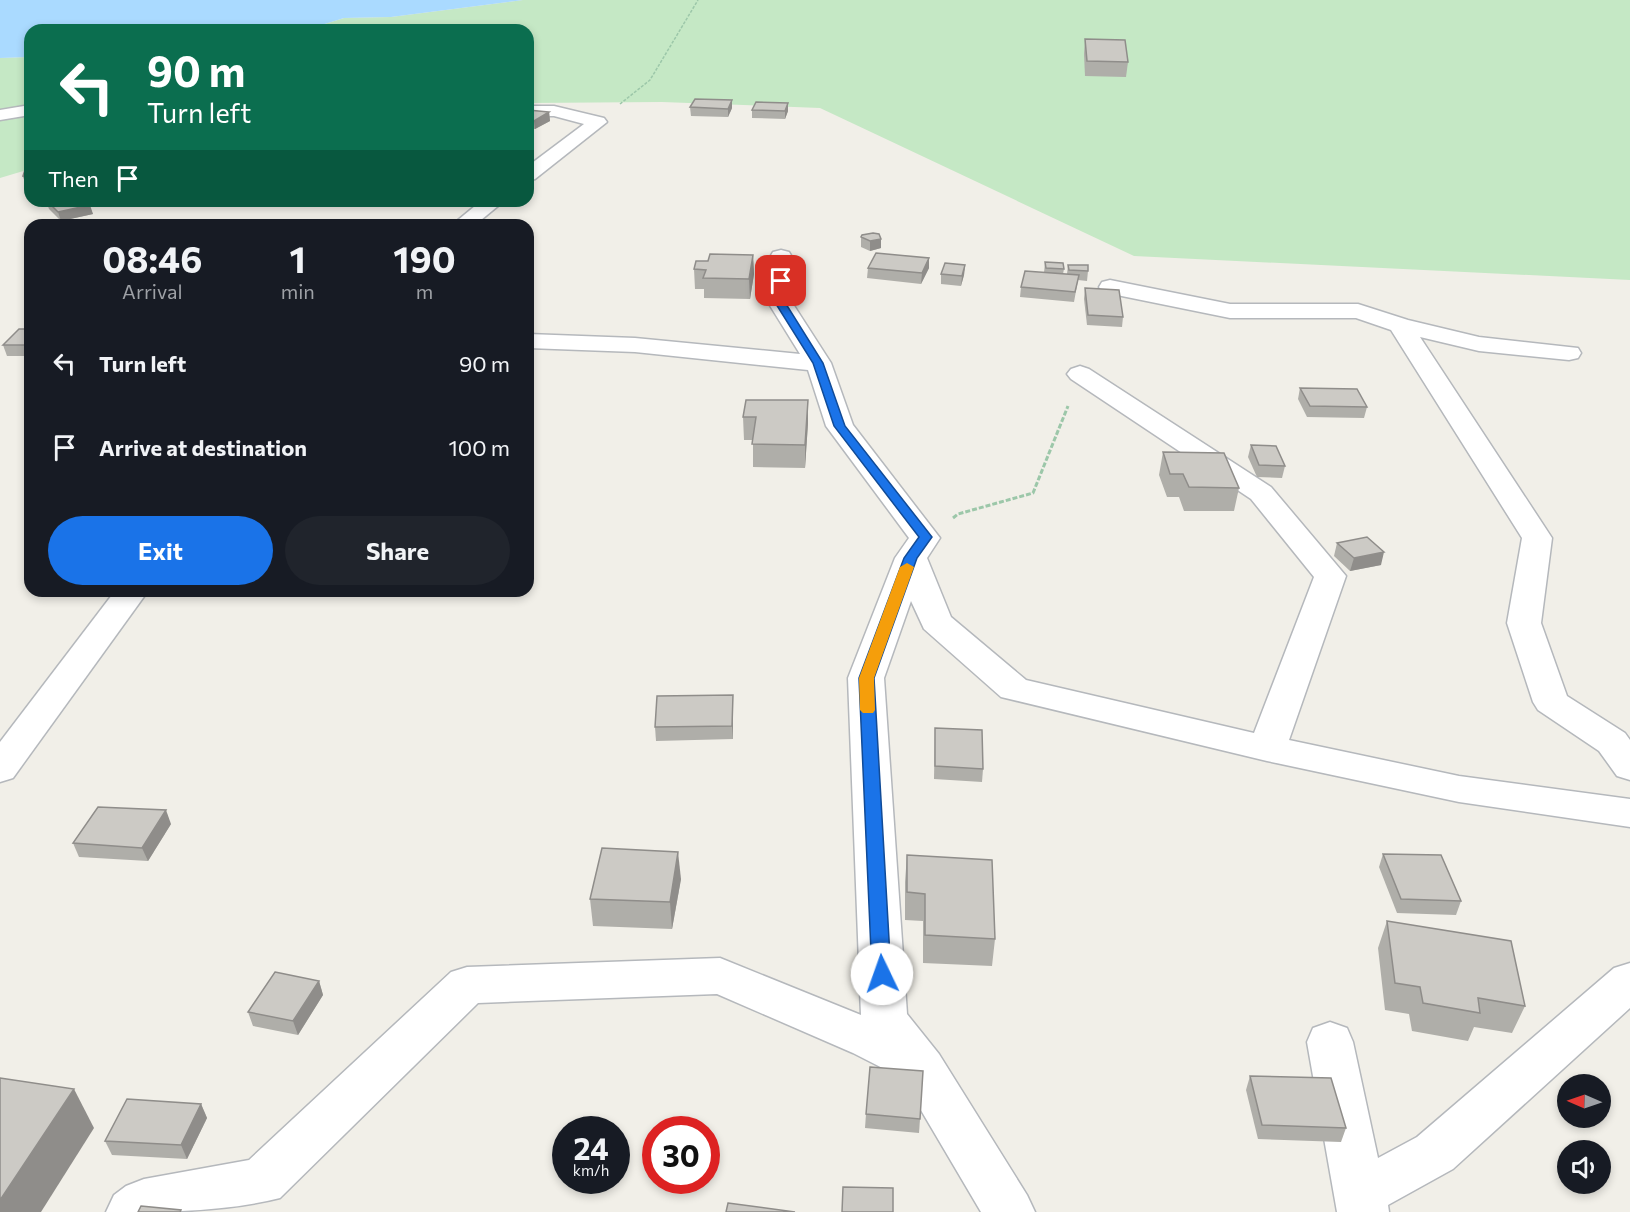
<!DOCTYPE html>
<style>
:root{--surface:#171b24;--page:#20242c;--text:#f1f3f6;--muted:#9ea1a6;--accent:#1a73e8}
body{margin:0;font-family:Commissioner,sans-serif;background:var(--page);color:var(--text);height:100vh;display:flex;flex-direction:column;font-size:22px;white-space:nowrap}
*{box-sizing:border-box;margin:0}
p{font-size:20px;color:var(--muted)}
.icon{flex:none;width:33px;height:33px;fill:none;stroke:currentColor;stroke-width:2;stroke-linecap:round;stroke-linejoin:round}
.map{position:relative;flex:1;overflow:hidden}
.panel{position:absolute;left:24px;top:219px;width:510px;height:378px;display:flex;flex-direction:column;background:var(--surface);border-radius:18px;box-shadow:0 3px 9px #0003}
.panel>*{flex:none}
.banner{position:absolute;left:24px;top:24px;width:510px;height:183px;border-radius:18px;box-shadow:0 3px 9px #0003;background:#0b6e4f;color:#fff;overflow:hidden}
.needle{width:39px;rotate:272deg}
.buttons{position:absolute;left:1557px;top:1074px;display:grid;gap:12px}
.buttons a{display:grid;place-items:center;width:54px;height:54px;border-radius:50%;background:var(--surface);box-shadow:0 3px 9px #0003;font-size:30px}
.speed{position:absolute;left:552px;top:1116px;display:flex;gap:12px;font-size:30px;font-weight:700;text-align:center}
.speed>*{display:grid;place-content:center;width:78px;height:78px;border-radius:50%;background:var(--surface);box-shadow:0 3px 9px #0003;line-height:1}
.speed small{font-size:15px;font-weight:400}
.speed .limit{border:9px solid #d22;background:#fff;color:#111}
.pin{position:absolute;display:grid;place-items:center;width:51px;height:51px;color:#fff;margin:-26px;border-radius:12px;box-shadow:0 3px 9px #0006}
.me{position:absolute;width:66px;margin:-33px;rotate:357deg;stroke-linejoin:round;filter:drop-shadow(0 0 4px #0008)}
.turn{display:flex;align-items:center;gap:21px;height:126px;padding:0 24px;font-size:27px}
.turn .icon{width:78px;height:78px;stroke-width:2.5}
.turn b{display:block;font-size:42px;line-height:51px}
.then{display:flex;align-items:center;height:57px;padding:0 24px;background:#0003;gap:12px;font-size:22px}
.eta{display:flex;justify-content:space-evenly;align-items:center;height:102px;text-align:center}
.eta b{font-size:36px;font-weight:700;line-height:42px}
.cta{display:flex;gap:12px;margin-top:auto;padding:12px 24px}
.cta a{flex:1;height:69px;border-radius:36px;background:var(--accent);color:#fff;font-size:24px;font-weight:700;line-height:69px;text-align:center}
.cta a+a{background:var(--page);color:var(--text)}
ul{padding:0;list-style:none}
li{display:flex;align-items:center;gap:18px;height:84px;padding:0 24px}
li div{flex:1}
li b{display:block;font-size:22px}
li em{font-style:normal}
.map>svg:first-child{display:block}
</style>
<div class="map">
<svg width="1630" height="1212" viewBox="0 0 1630 1212">
<rect width="100%" height="100%" fill="#f1efe8"/>
<g fill="#c5e8c5">
<path d="M 523,0 L 1630,0 L 1630,280 L 1134,256 L 820,108 L 662,102 L 528,103 L 528,30 L 292,30 L 315,27 L 344,18 L 391,17 Z"/>
<path d="M 30,57 L 30,169 L 0,178 L 0,58 Z"/>
</g>
<path fill="#aadaff" d="M 0,0 L 523,0 L 391,17 L 344,18 L 315,27 L 292,30 L 30,30 L 30,57 L 0,58 Z"/>
<g fill="none" stroke-linecap="round" stroke-linejoin="round">
<defs>
<g id="street">
<path d="M 30,105 L 30,115 L 0,120 L 0,110 Z"/>
<path d="M 528,106 L 554,106 L 604,118 L 607,122 L 535,179 L 528,181 L 528,166 L 584,124 L 554,116 L 528,116 Z"/>
<path d="M 481,201 L 504,201 L 475,225 L 452,225 Z"/>
<path d="M 781,250 L 789,252 L 792,257 L 793,304 L 831,363 L 853,425 L 940,538 L 927,558 L 951,617 L 1026,680 L 1254,733 L 1314,577 L 1251,499 L 1071,379 L 1067,374 L 1071,369 L 1080,366 L 1089,369 L 1271,487 L 1346,576 L 1289,740 L 1459,776 L 1630,799 L 1630,827 L 1459,802 L 1267,761 L 1001,697 L 924,629 L 911,601 L 884,678 L 907,1014 L 939,1054 L 1027,1195 L 1035,1212 L 981,1212 L 902,1078 L 853,1053 L 717,994 L 478,1003 L 280,1198 C 225,1212 164,1212 106,1212 L 114,1195 L 126,1186 L 144,1179 L 249,1160 L 451,972 L 467,967 L 720,958 L 861,1015 L 848,678 L 895,558 L 909,538 L 826,426 L 808,370 L 635,352 L 528,348 L 528,334 L 635,338 L 800,354 L 769,304 L 770,257 L 773,252 Z"/>
<path d="M 1110,280 L 1230,304 L 1358,304 L 1408,320 L 1479,337 L 1578,348 L 1581,353 L 1578,358 L 1569,360 L 1479,351 L 1420,337 L 1552,538 L 1541,623 L 1567,696 L 1625,733 L 1630,740 L 1630,780 L 1617,776 L 1599,751 L 1538,710 L 1533,702 L 1507,623 L 1522,538 L 1391,330 L 1356,318 L 1230,318 L 1102,292 L 1099,287 L 1102,282 Z"/>
<path d="M 115,591 L 148,591 L 13,778 L 0,782 L 0,742 Z"/>
<path d="M 1630,963 L 1630,1008 L 1453,1169 L 1388,1205 L 1389,1212 L 1337,1212 L 1307,1042 L 1313,1028 L 1330,1022 L 1347,1028 L 1353,1042 L 1378,1158 L 1417,1137 L 1614,968 Z"/>
</g>
</defs>
<use href="#street" stroke="#b5b8bc" stroke-width="3"/>
<path stroke="#9cc7a9" stroke-width="1.5" stroke-dasharray="3 1.5" stroke-linecap="butt" d="M 620,104 L 650,80 L 698,0"/>
<path stroke="#9cc7a9" stroke-width="3" stroke-dasharray="5 2" stroke-linecap="butt" d="M 953,518 L 958,514 L 1033,493 L 1068,406"/>
<use href="#street" fill="#fff" fill-rule="evenodd"/>
</g>
<g fill="#afaea9">
<path d="M 1085,39 L 1128,62 L 1126,77 L 1085,76 L 1084,54 Z"/>
<path d="M 788,103 L 788,111 L 785,119 L 752,118 L 752,110 Z"/>
<path d="M 690,107 L 732,108 L 728,117 L 691,116 Z"/>
<path d="M 528,110 L 549,112 L 550,121 L 535,129 L 528,129 Z"/>
<path d="M 46,201 L 86,201 L 93,214 L 61,221 L 49,209 Z"/>
<path d="M 861,237 L 881,239 L 881,248 L 870,251 L 861,247 Z"/>
<path d="M 753,255 L 754,274 L 750,299 L 704,298 L 704,289 L 695,289 L 694,269 L 708,261 Z"/>
<path d="M 929,258 L 929,268 L 921,284 L 867,278 L 868,268 Z"/>
<path d="M 1045,262 L 1064,269 L 1063,274 L 1067,274 L 1068,265 L 1088,271 L 1087,281 L 1078,280 L 1074,302 L 1020,297 L 1021,287 L 1044,273 Z"/>
<path d="M 965,265 L 964,275 L 961,286 L 941,284 L 941,274 Z"/>
<path d="M 1085,288 L 1123,317 L 1122,327 L 1087,325 L 1084,299 Z"/>
<path d="M 30,329 L 30,356 L 7,356 L 3,345 Z"/>
<path d="M 1300,388 L 1367,407 L 1364,418 L 1307,417 L 1298,399 Z"/>
<path d="M 808,400 L 808,423 L 805,468 L 753,467 L 753,440 L 744,440 L 743,417 Z"/>
<path d="M 1251,445 L 1285,466 L 1282,478 L 1257,477 L 1248,457 Z"/>
<path d="M 1163,452 L 1239,488 L 1234,511 L 1184,511 L 1179,497 L 1167,497 L 1159,475 Z"/>
<path d="M 1337,543 L 1381,565 L 1350,571 L 1334,556 Z"/>
<path d="M 733,695 L 733,739 L 656,741 L 655,727 Z"/>
<path d="M 935,728 L 983,769 L 982,782 L 934,779 Z"/>
<path d="M 171,824 L 148,861 L 79,857 L 73,843 Z"/>
<path d="M 1383,854 L 1461,901 L 1456,915 L 1397,913 L 1379,867 Z"/>
<path d="M 907,855 L 995,939 L 992,966 L 923,963 L 923,921 L 905,920 L 905,882 Z"/>
<path d="M 681,879 L 672,929 L 593,926 L 590,899 Z"/>
<path d="M 1387,921 L 1525,1006 L 1512,1033 L 1474,1027 L 1468,1041 L 1412,1031 L 1409,1014 L 1385,1010 L 1378,948 Z"/>
<path d="M 319,981 L 323,995 L 298,1035 L 253,1026 L 248,1012 Z"/>
<path d="M 1250,1076 L 1346,1128 L 1341,1142 L 1258,1139 L 1246,1090 Z"/>
<path d="M 201,1104 L 207,1118 L 187,1159 L 112,1155 L 105,1141 Z"/>
<path d="M 866,1114 L 920,1119 L 919,1133 L 865,1128 Z"/>
</g>
<g fill="#8f8d8a">
<path d="M 732,100 L 732,108 L 728,117 L 728,109 Z"/>
<path d="M 788,103 L 788,111 L 785,119 L 785,111 Z"/>
<path d="M 549,112 L 550,121 L 535,129 L 534,121 Z"/>
<path d="M 23,176 L 30,176 L 30,185 L 26,186 Z"/>
<path d="M 90,205 L 93,214 L 61,221 L 58,212 Z"/>
<path d="M 881,239 L 881,248 L 870,251 L 870,241 Z"/>
<path d="M 753,255 L 754,274 L 750,299 L 749,279 Z"/>
<path d="M 929,258 L 929,268 L 921,284 L 922,273 Z"/>
<path d="M 965,265 L 964,275 L 961,286 L 962,276 Z"/>
<path d="M 808,400 L 808,423 L 805,468 L 805,445 Z"/>
<path d="M 1384,552 L 1381,565 L 1350,571 L 1354,558 Z"/>
<path d="M 733,695 L 733,739 L 732,726 Z"/>
<path d="M 166,810 L 171,824 L 148,861 L 142,848 Z"/>
<path d="M 678,852 L 681,879 L 672,929 L 670,902 Z"/>
<path d="M 319,981 L 323,995 L 298,1035 L 293,1021 Z"/>
<path d="M 74,1089 L 94,1128 L 41,1212 L 0,1212 L 0,1200 Z"/>
<path d="M 201,1104 L 207,1118 L 187,1159 L 181,1145 Z"/>
</g>
<g fill="#cccac5" stroke="#8f8d8a" stroke-width="1.5">
<path d="M 1085,39 L 1125,40 L 1128,62 L 1087,61 Z"/>
<path d="M 695,99 L 732,100 L 728,109 L 690,107 Z"/>
<path d="M 756,102 L 788,103 L 785,111 L 752,110 Z"/>
<path d="M 528,110 L 549,112 L 534,121 L 528,120 Z"/>
<path d="M 30,169 L 30,176 L 23,176 L 25,170 Z"/>
<path d="M 47,201 L 86,201 L 90,205 L 58,212 Z"/>
<path d="M 873,233 L 879,234 L 881,239 L 870,241 L 861,237 L 862,235 Z"/>
<path d="M 876,253 L 929,258 L 922,273 L 868,268 Z"/>
<path d="M 710,254 L 753,255 L 749,279 L 703,278 L 706,270 L 694,269 L 696,261 L 708,261 Z"/>
<path d="M 1045,262 L 1063,263 L 1064,269 L 1046,268 Z"/>
<path d="M 945,263 L 965,265 L 962,276 L 941,274 Z"/>
<path d="M 1068,265 L 1088,265 L 1088,271 L 1069,270 Z"/>
<path d="M 1025,271 L 1079,275 L 1075,292 L 1021,287 Z"/>
<path d="M 1085,288 L 1119,290 L 1123,317 L 1088,315 Z"/>
<path d="M 19,329 L 30,329 L 30,344 L 29,345 L 3,345 Z"/>
<path d="M 1300,388 L 1357,389 L 1367,407 L 1310,406 Z"/>
<path d="M 746,400 L 808,400 L 805,445 L 752,444 L 756,417 L 743,417 Z"/>
<path d="M 1251,445 L 1276,446 L 1285,466 L 1259,465 Z"/>
<path d="M 1163,452 L 1224,453 L 1239,488 L 1189,487 L 1183,474 L 1170,474 Z"/>
<path d="M 1367,537 L 1384,552 L 1354,558 L 1337,543 Z"/>
<path d="M 733,695 L 732,726 L 655,727 L 657,696 Z"/>
<path d="M 935,728 L 982,730 L 983,769 L 935,766 Z"/>
<path d="M 98,807 L 166,810 L 142,848 L 73,843 Z"/>
<path d="M 602,848 L 678,852 L 670,902 L 590,899 Z"/>
<path d="M 1383,854 L 1441,855 L 1461,901 L 1401,899 Z"/>
<path d="M 907,855 L 992,860 L 995,939 L 925,935 L 925,894 L 907,892 Z"/>
<path d="M 1387,921 L 1511,941 L 1525,1006 L 1478,998 L 1480,1013 L 1423,1003 L 1420,987 L 1395,983 Z"/>
<path d="M 275,972 L 319,981 L 293,1021 L 248,1012 Z"/>
<path d="M 870,1067 L 923,1071 L 920,1119 L 866,1114 Z"/>
<path d="M 1250,1076 L 1331,1078 L 1346,1128 L 1262,1125 Z"/>
<path d="M 0,1078 L 74,1089 L 0,1200 Z"/>
<path d="M 127,1099 L 201,1104 L 181,1145 L 105,1141 Z"/>
<path d="M 843,1187 L 893,1188 L 893,1212 L 842,1212 Z"/>
<path d="M 728,1203 L 795,1212 L 726,1212 Z"/>
<path d="M 141,1206 L 181,1210 L 180,1212 L 138,1212 Z"/>
</g>
<path fill="#1a73e8" stroke="#114b97" stroke-width="1.5" d="M 781,278 L 786,281 L 786,304 L 823,363 L 845,426 L 932,537 L 917,558 L 874,678 L 891,974 L 888,979 L 882,982 L 875,979 L 872,974 L 859,678 L 904,558 L 919,537 L 834,426 L 813,363 L 776,304 L 776,281 Z"/>
<path fill="#f59e0b" d="M 907,563 L 914,567 L 874,678 L 875,710 L 873,713 L 863,713 L 860,710 L 859,678 L 900,567 Z"/>
</svg>
<div class="buttons">
<a><svg class="needle" viewBox="-14 -14 28 28"><path d="M0-13l5 13h-10z" fill="#e53935"/><path d="M0 13l5-13h-10z" fill="#9ea1a6"/></svg></a>
<a><svg class="icon" aria-label="sound" viewBox="0 0 24 24"><path d="M4 9h4l5-4v14l-5-4H4zM17 9q2 3 0 6"/></svg></a>
</div>
<div class="speed"><div>24<small>km/h</small></div><div class="limit">30</div></div>
<div class="pin" style="left:781px;top:281px;background:#d93025"><svg class="icon" aria-label="arrive" viewBox="0 0 24 24"><path d="M6 21V4h12l-3 4 3 4H6"/></svg></div>
<svg class="me" style="left:882px;top:974px" viewBox="-20 -20 40 40"><circle r="19" fill="#fff"/><path d="M0-13L10 11 0 6-10 11z" fill="#1a73e8"/></svg>
<div class="banner">
<div class="turn"><svg class="icon" aria-label="left" viewBox="0 0 24 24"><path d="M17 20v-9H6M10 6l-5 5 5 5"/></svg><div><b>90 m</b>Turn left</div></div>
<div class="then">Then<svg class="icon" aria-label="arrive" viewBox="0 0 24 24"><path d="M6 21V4h12l-3 4 3 4H6"/></svg></div>
</div>
<section class="panel">
<div class="eta">
<div><b>08:46</b><p>Arrival</p></div>
<div><b>1</b><p>min</p></div>
<div><b>190</b><p>m</p></div>
</div>
<ul>
<li><svg class="icon" aria-label="left" viewBox="0 0 24 24"><path d="M17 20v-9H6M10 6l-5 5 5 5"/></svg><div><b>Turn left</b></div><em>90 m</em></li>
<li><svg class="icon" aria-label="arrive" viewBox="0 0 24 24"><path d="M6 21V4h12l-3 4 3 4H6"/></svg><div><b>Arrive at destination</b></div><em>100 m</em></li>
</ul>
<div class="cta"><a>Exit</a><a>Share</a></div>
</section>
</div>
